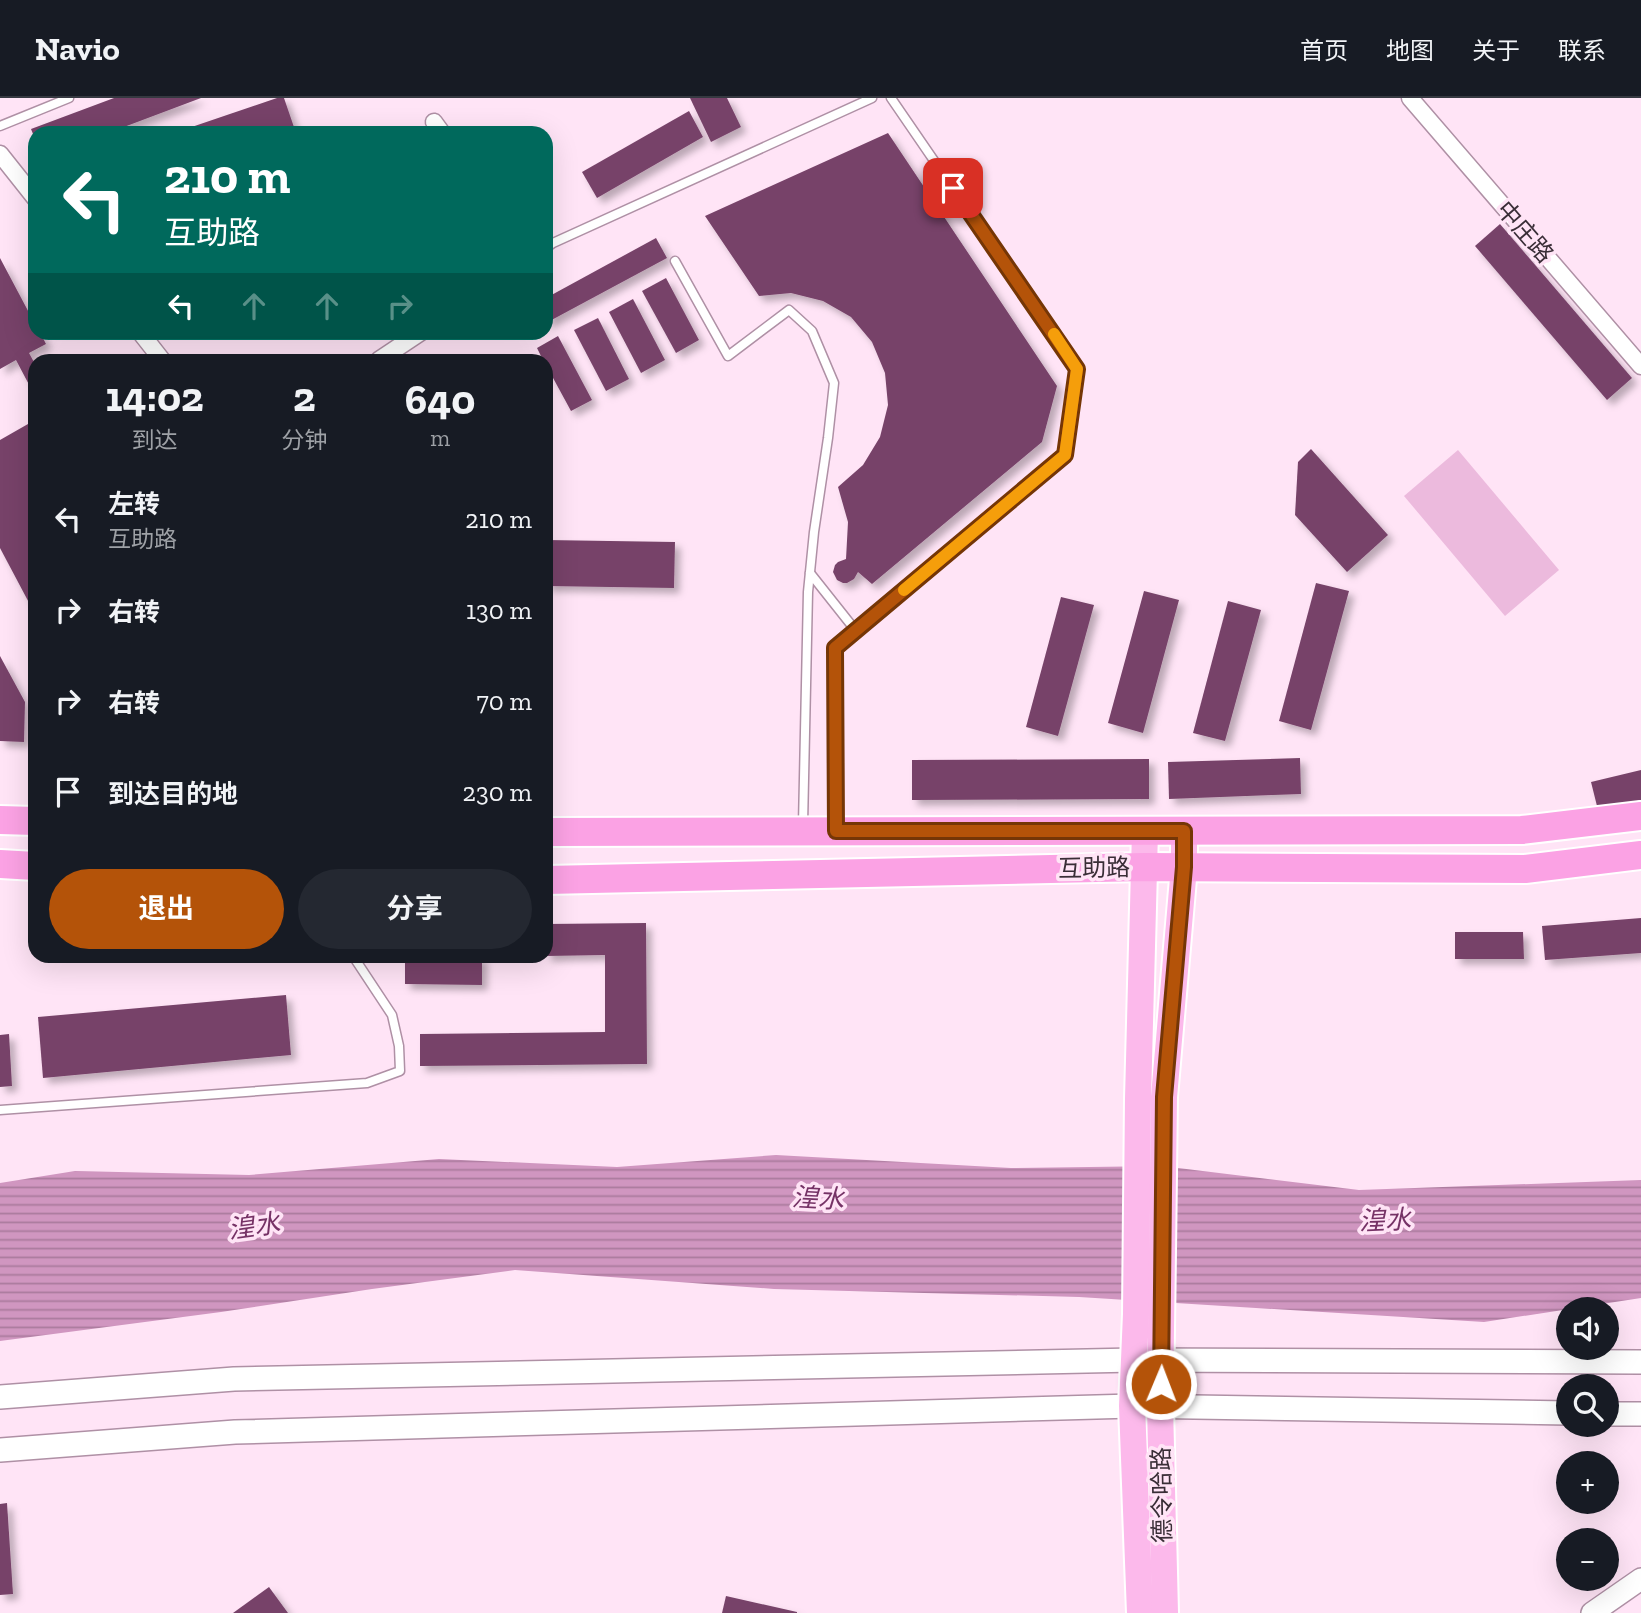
<!DOCTYPE html>
<html lang="zh">
<meta charset="utf-8">
<style>
:root{--surface:#171b24;--page:#242831;--text:#f1f3f6;--muted:#9ea1a6;--line:#363941;--accent:#b45309}
body{margin:0;font-family:"Zilla Slab","Noto Sans SC",serif;background:var(--page);color:var(--text);height:100vh;display:flex;flex-direction:column;font-size:26px;white-space:nowrap}
*{box-sizing:border-box;margin:0}
p{font-size:23px;color:var(--muted)}
.icon{flex:none;width:38px;height:38px;fill:none;stroke:currentColor;stroke-width:2;stroke-linecap:round;stroke-linejoin:round}
.map{position:relative;flex:1;overflow:hidden}
.sheet{position:absolute;left:28px;top:256px;width:525px;height:609px;display:flex;flex-direction:column;background:var(--surface);border-radius:21px;box-shadow:0 7px 28px #0002}
.sheet>*{flex:none}
.hud{position:absolute;left:28px;top:28px;width:525px;height:214px;border-radius:21px;box-shadow:0 7px 28px #0002;background:#00695c;color:#fff;overflow:hidden}
.controls{position:absolute;left:1556px;top:1199px;display:grid;gap:14px}
.controls a{display:grid;place-items:center;width:63px;height:63px;border-radius:50%;background:var(--surface);box-shadow:0 7px 28px #0002;font-size:35px}
.pin{position:absolute;display:grid;place-items:center;width:60px;height:60px;color:#fff;margin:-30px;border-radius:14px;box-shadow:0 4px 10px #0006}
.me{position:absolute;width:77px;margin:-38px;rotate:1deg;stroke-linejoin:round;filter:drop-shadow(0 0 5px #0008)}
.turn{display:flex;align-items:center;gap:24px;height:147px;padding:0 21px;font-size:32px}
.turn .icon{width:91px;height:91px;stroke-width:2.5}
.turn b{display:block;font-size:49px;line-height:60px}
.lanes{display:flex;align-items:center;height:66px;padding:0 21px;background:#0003;justify-content:center;gap:35px;direction:ltr}
.lanes .off{opacity:.35}
.eta{display:flex;justify-content:space-evenly;align-items:center;height:119px;text-align:center}
.eta b{font-size:42px;font-weight:700;line-height:49px}
.cta{display:flex;gap:14px;margin-top:auto;padding:14px 21px}
.cta a{flex:1;height:80px;border-radius:42px;background:var(--accent);color:#fff;font-size:28px;font-weight:700;line-height:80px;text-align:center}
.cta a+a{background:var(--page);color:var(--text)}
ul{padding:0;list-style:none}
li{display:flex;align-items:center;gap:21px;height:91px;padding:0 21px}
li div{flex:1}
li b{display:block;font-size:26px}
li em{font-style:normal}
header{display:flex;align-items:center;gap:42px;box-sizing:border-box;height:98px;padding:0 35px;background:var(--surface);border-bottom:2px solid var(--line)}
header strong{font-size:33px}
nav{display:flex;gap:38px;margin-inline-start:auto;font-size:24px}
.map>svg:first-child{display:block}
</style>
<header>
<strong>Navio</strong>
<nav><a>首页</a><a>地图</a><a>关于</a><a>联系</a></nav>
</header>
<div class="map">
<svg width="1641" height="1515" viewBox="0 0 1641 1515">
<defs>
<pattern id="water-rules" width="6" height="5" patternUnits="userSpaceOnUse" patternTransform="scale(1.75)"><rect width="6" height="5" fill="#d096c0"/><path d="M0 2.5h6" fill="none" stroke="#aa7b9d"/></pattern>
<filter id="shadow"><feDropShadow dx="5.5" dy="5.5" stdDeviation="3.5" flood-color="#0004"/></filter>
</defs>
<rect width="100%" height="100%" fill="#ffe4f6"/>
<path fill="#ecbadd" d="M 1458,352 L 1559,472 L 1505,518 L 1404,398 Z"/>
<path fill="url(#water-rules)" d="M 776,1057 L 1011,1070 L 1162,1068 L 1359,1092 L 1641,1082 L 1641,1200 L 1484,1224 L 1079,1199 L 774,1191 L 515,1172 L 372,1191 L 221,1214 L 0,1243 L 0,1085 L 75,1073 L 249,1077 L 439,1061 L 617,1069 Z"/>
<g fill="#774369" filter="url(#shadow)">
<path d="M 114,0 L 201,0 L 108,35 L 35,35 L 35,41 L 31,31 Z"/>
<path d="M 277,0 L 284,0 L 296,35 L 174,35 Z"/>
<path d="M 690,0 L 727,0 L 741,29 L 711,44 Z"/>
<path d="M 689,13 L 703,39 L 597,100 L 582,74 Z"/>
<path d="M 888,35 L 1057,288 L 1042,344 L 872,486 L 858,474 L 854,481 L 847,485 L 843,485 L 837,482 L 833,474 L 835,467 L 838,464 L 846,461 L 848,424 L 838,389 L 863,367 L 880,339 L 888,307 L 885,275 L 872,244 L 851,219 L 823,203 L 791,195 L 759,198 L 705,118 Z"/>
<path d="M 1500,126 L 1632,280 L 1607,302 L 1475,148 Z"/>
<path d="M 656,140 L 667,160 L 546,225 L 546,200 Z"/>
<path d="M 0,160 L 35,226 L 35,234 L 40,234 L 46,246 L 29,255 L 35,266 L 35,298 L 16,262 L 0,271 Z"/>
<path d="M 666,180 L 699,242 L 676,255 L 642,193 Z"/>
<path d="M 633,201 L 665,262 L 641,275 L 609,214 Z"/>
<path d="M 598,220 L 629,281 L 606,293 L 574,232 Z"/>
<path d="M 558,238 L 592,302 L 571,313 L 546,267 L 546,262 L 543,262 L 537,250 Z"/>
<path d="M 35,322 L 35,516 L 0,450 L 0,342 Z"/>
<path d="M 1311,351 L 1388,437 L 1347,474 L 1295,417 L 1298,364 Z"/>
<path d="M 546,442 L 675,444 L 674,490 L 546,488 Z"/>
<path d="M 1316,485 L 1349,493 L 1311,632 L 1279,623 Z"/>
<path d="M 1144,493 L 1179,502 L 1143,635 L 1108,625 Z"/>
<path d="M 1061,499 L 1094,507 L 1058,638 L 1026,629 Z"/>
<path d="M 1228,503 L 1261,512 L 1225,643 L 1193,635 Z"/>
<path d="M 0,558 L 25,604 L 24,644 L 0,643 Z"/>
<path d="M 1300,660 L 1301,696 L 1169,701 L 1168,664 Z"/>
<path d="M 1149,661 L 1149,701 L 912,702 L 912,662 Z"/>
<path d="M 1641,672 L 1641,702 L 1598,712 L 1591,684 Z"/>
<path d="M 1641,820 L 1641,855 L 1545,862 L 1542,828 Z"/>
<path d="M 646,825 L 647,966 L 420,968 L 420,936 L 605,934 L 605,857 L 546,858 L 546,826 Z"/>
<path d="M 1455,834 L 1523,834 L 1524,861 L 1455,861 Z"/>
<path d="M 405,858 L 482,858 L 482,887 L 405,886 Z"/>
<path d="M 286,897 L 291,957 L 43,980 L 38,919 Z"/>
<path d="M 9,936 L 12,988 L 0,989 L 0,937 Z"/>
<path d="M 7,1405 L 13,1496 L 0,1497 L 0,1406 Z"/>
<path d="M 269,1489 L 288,1515 L 233,1515 Z"/>
<path d="M 726,1498 L 797,1514 L 797,1515 L 722,1515 Z"/>
</g>
<g fill="none" stroke-linecap="round" stroke-linejoin="round">
<defs>
<g id="service">
<path d="M 0,28 L 69,0"/>
<path d="M 546,150 L 553,145 L 872,0"/>
<path d="M 675,163 L 728,258 L 789,212 L 812,233 L 834,285 L 828,340 L 814,434 L 808,494 L 803,727"/>
<path d="M 810,475 L 856,533"/>
<path d="M 836,727 L 835,549 L 1064,357 L 1077,271 L 891,0"/>
<path d="M 0,1012 L 367,985 L 400,973 L 399,948 L 392,917 L 353,858"/>
</g>
<g id="minor">
<path d="M 1410,0 L 1641,268"/>
<path d="M 434,24 L 442,35"/>
<path d="M 0,56 L 35,100"/>
<path d="M 140,234 L 162,262"/>
<path d="M 379,262 L 421,234"/>
</g>
<path id="tertiary" d="M 1592,1515 L 1641,1481"/>
<g id="secondary">
<path d="M 0,1299 L 234,1281 L 1134,1262 L 1641,1264"/>
<path d="M 1606,1316 L 1641,1316"/>
<path d="M 0,1352 L 235,1334 L 1132,1308 L 1568,1315"/>
</g>
<g id="primary">
<path d="M 1140,1515 L 1132,1308 L 1136,1216 L 1138,1001 L 1145,733"/>
<path d="M 1165,1515 L 1160,1308 L 1164,999 L 1184,769 L 1184,733"/>
</g>
<g id="trunk">
<path d="M 0,722 L 35,723"/>
<path d="M 546,734 L 1522,732 L 1641,718"/>
<path d="M 0,766 L 35,768"/>
<path d="M 546,782 L 1145,769 L 1525,771 L 1641,757"/>
</g>
</defs>
<use href="#service" stroke="#af90a5" stroke-width="11"/>
<use href="#minor" stroke="#af90a5" stroke-width="19"/>
<use href="#tertiary" stroke="#af90a5" stroke-width="24"/>
<use href="#secondary" stroke="#af90a5" stroke-width="26"/>
<use href="#primary" stroke="#fff" stroke-width="30"/>
<use href="#trunk" stroke="#fff" stroke-width="32"/>
<use href="#service" stroke="#fff" stroke-width="8"/>
<use href="#minor" stroke="#fff" stroke-width="16"/>
<use href="#tertiary" stroke="#fff" stroke-width="21"/>
<use href="#secondary" stroke="#fff" stroke-width="23"/>
<use href="#primary" stroke="#fcb9eb" stroke-width="26"/>
<use href="#trunk" stroke="#fba2e4" stroke-width="28"/>
</g>
<g fill="none" stroke-linecap="round" stroke-linejoin="round">
<defs>
<path id="route" d="M 953,90 L 1077,271 L 1065,357 L 835,550 L 836,733 L 1184,733 L 1184,769 L 1164,999 L 1161,1286"/>
</defs>
<use href="#route" stroke="#753606" stroke-width="18"/>
<use href="#route" stroke="#b45309" stroke-width="12"/>
<path stroke="#f59e0b" stroke-width="12" d="M 904,492 L 1065,357 L 1077,271 L 1054,236"/>
</g>
<g text-anchor="middle" stroke-width="7" stroke-linejoin="round" paint-order="stroke">
<g font-size="24" fill="#3a2e37" stroke="#ffe4f6">
<text transform="translate(1525 134) rotate(49)" y="8">中庄路</text>
<text transform="translate(1094 770) rotate(-1)" y="8">互助路</text>
<text transform="translate(1162 1397) rotate(-91)" y="8">德令哈路</text>
</g>
<g font-size="26" font-style="italic" fill="#763266" stroke="#ffe4f6">
<text transform="translate(818 1100) rotate(3)" y="9">湟水</text>
<text transform="translate(1385 1122) rotate(-2)" y="9">湟水</text>
<text transform="translate(254 1128) rotate(-8)" y="9">湟水</text>
</g>
</g>
</svg>
<div class="controls">
<a><svg class="icon" aria-label="sound" viewBox="0 0 24 24"><path d="M4 9h4l5-4v14l-5-4H4zM17 9q2 3 0 6"/></svg></a>
<a><svg class="icon" aria-label="search" viewBox="0 0 24 24"><circle cx="10" cy="10" r="6"/><path d="M15 15l6 6"/></svg></a>
<a>+</a>
<a>−</a>
</div>
<div class="pin" style="left:953px;top:90px;background:#d93025"><svg class="icon" aria-label="arrive" viewBox="0 0 24 24"><path d="M6 21V4h12l-3 4 3 4H6"/></svg></div>
<svg class="me" style="left:1161px;top:1286px" viewBox="-20 -20 40 40"><circle r="17" fill="#b45309" stroke="#fff" stroke-width="3"/><path d="M0-11L8 9 0 5-8 9z" fill="#fff"/></svg>
<div class="hud">
<div class="turn"><svg class="icon" aria-label="left" viewBox="0 0 24 24"><path d="M17 20v-9H6M10 6l-5 5 5 5"/></svg><div><b>210 m</b>互助路</div></div>
<div class="lanes"><svg class="icon" aria-label="left" viewBox="0 0 24 24"><path d="M17 20v-9H6M10 6l-5 5 5 5"/></svg><svg class="icon off" aria-label="ahead" viewBox="0 0 24 24"><path d="M12 20V5M6 11l6-6 6 6"/></svg><svg class="icon off" aria-label="ahead" viewBox="0 0 24 24"><path d="M12 20V5M6 11l6-6 6 6"/></svg><svg class="icon off" aria-label="right" viewBox="0 0 24 24"><path d="M7 20v-9h11M14 6l5 5-5 5"/></svg></div>
</div>
<section class="sheet">
<div class="eta">
<div><b>14:02</b><p>到达</p></div>
<div><b>2</b><p>分钟</p></div>
<div><b>640</b><p>m</p></div>
</div>
<ul>
<li><svg class="icon" aria-label="left" viewBox="0 0 24 24"><path d="M17 20v-9H6M10 6l-5 5 5 5"/></svg><div><b>左转</b><p>互助路</p></div><em>210 m</em></li>
<li><svg class="icon" aria-label="right" viewBox="0 0 24 24"><path d="M7 20v-9h11M14 6l5 5-5 5"/></svg><div><b>右转</b></div><em>130 m</em></li>
<li><svg class="icon" aria-label="right" viewBox="0 0 24 24"><path d="M7 20v-9h11M14 6l5 5-5 5"/></svg><div><b>右转</b></div><em>70 m</em></li>
<li><svg class="icon" aria-label="arrive" viewBox="0 0 24 24"><path d="M6 21V4h12l-3 4 3 4H6"/></svg><div><b>到达目的地</b></div><em>230 m</em></li>
</ul>
<div class="cta"><a>退出</a><a>分享</a></div>
</section>
</div>
